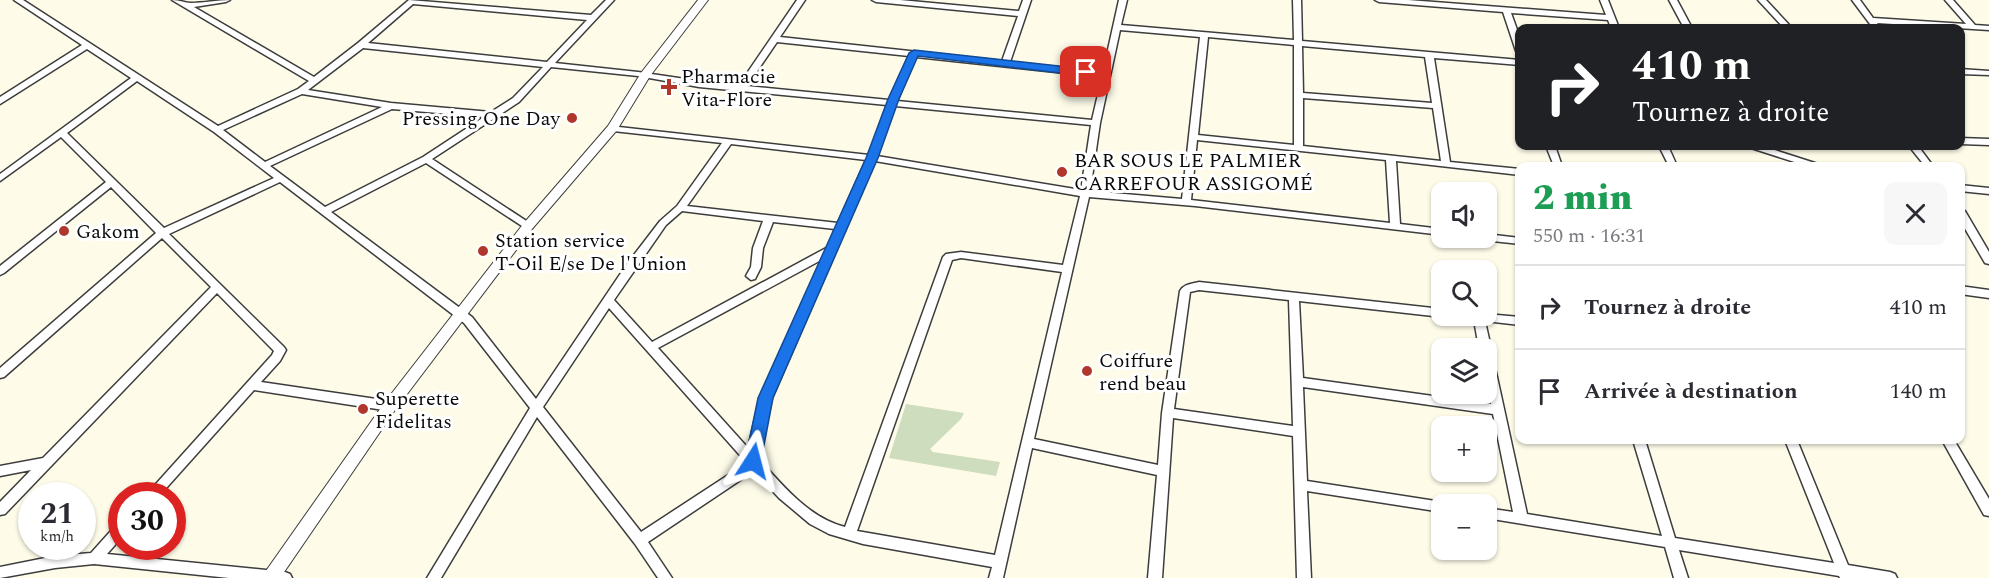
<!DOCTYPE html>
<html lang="fr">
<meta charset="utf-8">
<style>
:root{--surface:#fff;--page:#f7f7f7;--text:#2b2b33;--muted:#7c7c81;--line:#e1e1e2}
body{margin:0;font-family:Spectral,serif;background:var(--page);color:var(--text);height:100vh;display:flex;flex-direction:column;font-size:22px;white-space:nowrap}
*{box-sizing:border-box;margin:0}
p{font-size:20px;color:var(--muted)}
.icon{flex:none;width:33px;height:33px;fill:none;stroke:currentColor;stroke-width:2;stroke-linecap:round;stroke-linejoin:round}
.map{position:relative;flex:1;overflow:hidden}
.drawer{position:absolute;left:1515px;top:162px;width:450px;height:282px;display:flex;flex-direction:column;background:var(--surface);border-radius:12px;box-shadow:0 2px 4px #0004}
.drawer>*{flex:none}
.guide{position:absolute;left:1515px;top:24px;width:450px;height:126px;border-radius:12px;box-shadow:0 2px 4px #0004;background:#202124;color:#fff;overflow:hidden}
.buttons{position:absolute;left:1431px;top:182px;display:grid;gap:12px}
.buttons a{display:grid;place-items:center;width:66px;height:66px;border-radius:12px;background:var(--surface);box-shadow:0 2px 4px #0004;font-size:30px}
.speed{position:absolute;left:18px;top:482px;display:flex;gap:12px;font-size:30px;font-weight:700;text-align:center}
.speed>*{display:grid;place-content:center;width:78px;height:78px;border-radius:50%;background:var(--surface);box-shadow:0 2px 4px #0004;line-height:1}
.speed small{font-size:15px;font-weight:400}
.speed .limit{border:9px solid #d22;background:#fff;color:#111}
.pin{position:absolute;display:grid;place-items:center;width:51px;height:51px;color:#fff;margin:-26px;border-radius:12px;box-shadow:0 3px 9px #0006}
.me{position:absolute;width:66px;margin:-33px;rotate:9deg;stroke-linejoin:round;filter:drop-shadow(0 0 4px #0008)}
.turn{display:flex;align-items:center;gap:21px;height:126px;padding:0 18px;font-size:27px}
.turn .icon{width:78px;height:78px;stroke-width:2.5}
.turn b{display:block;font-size:42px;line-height:51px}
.round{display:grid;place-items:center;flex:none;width:63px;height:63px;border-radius:12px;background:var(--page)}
.overview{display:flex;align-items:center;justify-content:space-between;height:102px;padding:0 18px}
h1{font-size:36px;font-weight:800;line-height:45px;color:#1e9e55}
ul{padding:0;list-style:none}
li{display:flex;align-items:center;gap:18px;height:84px;padding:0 18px;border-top:2px solid var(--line)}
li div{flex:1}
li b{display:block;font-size:22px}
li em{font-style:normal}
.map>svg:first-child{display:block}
</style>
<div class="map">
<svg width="1989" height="578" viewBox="0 0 1989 578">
<rect width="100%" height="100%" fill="#fefce9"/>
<path fill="#ceddbd" d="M 906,404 L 964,413 L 961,419 L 930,449 L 933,452 L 1000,462 L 996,476 L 889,458 Z"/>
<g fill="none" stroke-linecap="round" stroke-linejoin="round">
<defs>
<g id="minor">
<path d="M 14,0 L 23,0 L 218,126 L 298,89 L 309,81 L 172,0 C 180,0 185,3 191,3 C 204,3 217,0 230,0 L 226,2 L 194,7 L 314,77 L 358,43 L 409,0 L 591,15 L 606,0 L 614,0 L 555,63 L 638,72 L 699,81 L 739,85 L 797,0 L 805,0 L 780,37 L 1002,61 L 1018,16 L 876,2 L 872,0 L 900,0 L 1019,11 L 1023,0 L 1031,0 L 1010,62 L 1103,72 L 1119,0 L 1127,0 L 1121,25 L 1294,40 L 1293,0 L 1301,0 L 1302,41 L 1520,60 L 1520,65 L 1434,58 L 1450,162 L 1520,169 L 1520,175 L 1396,161 L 1400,224 L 1442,229 L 1442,235 L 1195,206 L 1089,197 L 1034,439 L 1158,465 L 1162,413 L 1180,291 C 1184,284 1191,284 1199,282 L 1442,309 L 1442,315 L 1446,316 L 1442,317 L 1299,301 L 1303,378 L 1491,404 L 1486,383 L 1486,348 L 1479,348 L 1474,320 L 1460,319 L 1455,315 L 1486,314 L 1520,317 L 1520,325 L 1485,321 L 1491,348 L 1489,351 L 1492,354 L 1527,514 L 1662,536 L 1633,440 L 1645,440 L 1675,538 L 1834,563 L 1785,440 L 1797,440 L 1848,565 L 1890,572 L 1895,574 L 1897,578 L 1840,578 L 1839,576 L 1679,550 L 1688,578 L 1674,578 L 1665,547 L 1486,518 L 1486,508 L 1513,512 L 1493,414 L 1303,387 L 1307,481 L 1442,502 L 1447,504 L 1442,504 L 1442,512 L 1307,491 L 1311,578 L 1297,578 L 1293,436 L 1173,418 L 1162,578 L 1148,578 L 1157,475 L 1032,448 L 1003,578 L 989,578 L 992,567 L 863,544 L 829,534 L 810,524 L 779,498 L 754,471 L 648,542 L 672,578 L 658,578 L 635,544 L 537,417 L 441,578 L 427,578 L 530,408 L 464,323 L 280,182 L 169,234 L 284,347 L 286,350 L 280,361 L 261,382 L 390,401 L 394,403 L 396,406 L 394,409 L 390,411 L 254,390 L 160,495 L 146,495 L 272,355 L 274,351 L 217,293 L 5,514 L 0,515 L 0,502 L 31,470 L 0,476 L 0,466 L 43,458 L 211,287 L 162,238 L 4,377 L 0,378 L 0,368 L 156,233 L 111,187 L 4,273 L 0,275 L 0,266 L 106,182 L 61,137 L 0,181 L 0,174 L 131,78 L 87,49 L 0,104 L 0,97 L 82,45 ZM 413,4 L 587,20 L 547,62 L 368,43 ZM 1120,30 L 1200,37 L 1182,199 L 1090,191 L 1100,123 ZM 1208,37 L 1294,45 L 1294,145 L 1198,135 ZM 777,42 L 909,56 L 889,100 L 747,86 ZM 1302,46 L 1425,57 L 1432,103 L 1303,93 ZM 363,48 L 543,67 L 513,98 L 491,112 L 391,103 L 308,90 ZM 916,57 L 1102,77 L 1092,120 L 897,101 ZM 551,67 L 638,76 L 699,87 L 887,105 L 869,155 L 610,126 L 610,130 L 613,131 L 722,143 L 677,206 L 660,221 L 627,264 L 536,399 L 472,317 L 331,212 L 426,163 L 525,228 L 531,228 L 533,226 L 531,224 L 432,159 L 519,102 ZM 137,81 L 214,132 L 274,178 L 164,228 L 67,133 ZM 302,94 L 382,107 L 265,162 L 223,130 ZM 1303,98 L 1433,108 L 1441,161 L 1303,146 ZM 895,106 L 1091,125 L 1081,190 L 877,156 ZM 392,109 L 484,117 L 423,157 L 325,207 L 270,166 ZM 1197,140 L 1386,160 L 1390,223 L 1191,200 ZM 731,144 L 866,160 L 838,223 L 687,206 ZM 875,161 L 1080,196 L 1063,265 L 961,252 L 946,254 L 943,257 L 845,527 C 809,518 782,485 758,458 L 772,398 ZM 682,211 L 763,221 L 753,248 L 751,267 L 746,276 L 751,280 L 755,279 L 761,267 L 763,248 L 773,222 L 835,229 L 828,247 L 652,342 L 614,300 L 666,225 ZM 961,258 L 1062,272 L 995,555 L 857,531 L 952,260 ZM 823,259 L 760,398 L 748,448 L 658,348 ZM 1199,290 L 1289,300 L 1293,426 L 1174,409 L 1190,292 ZM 609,308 L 745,461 L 745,464 L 641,532 L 543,407 Z"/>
<path d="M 1375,0 L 1408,0 L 1606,15 L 1600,0 L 1608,0 L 1619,28 L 1611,28 L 1608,20 L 1511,13 L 1520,38 L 1520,53 L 1516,51 L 1503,12 L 1379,2 Z"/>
<path d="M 1669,0 L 1677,0 L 1692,28 L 1684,28 Z"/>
<path d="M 1758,0 L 1766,0 L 1792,28 L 1784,28 Z"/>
<path d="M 1852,0 L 1860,0 L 1873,18 L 1966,24 L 1945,0 L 1953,0 L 1975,25 L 1989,26 L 1989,30 L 1877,23 L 1881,28 L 1873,28 Z"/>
<path d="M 1960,69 L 1989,71 L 1989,75 L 1960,74 Z"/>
<path d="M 1960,138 L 1989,139 L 1989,145 L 1960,144 Z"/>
<path d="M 1546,146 L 1555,146 L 1562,166 L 1554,166 Z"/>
<path d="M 1659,146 L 1668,146 L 1677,166 L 1669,166 Z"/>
<path d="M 1749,146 L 1762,146 L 1818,164 L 1820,166 L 1807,166 L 1751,148 Z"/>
<path d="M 1909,146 L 1918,146 L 1933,166 L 1925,166 Z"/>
<path d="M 1960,185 L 1989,188 L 1989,194 L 1960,191 Z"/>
<path d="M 1960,208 L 1965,211 L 1989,252 L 1989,264 L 1985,263 L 1960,220 Z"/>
<path d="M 1486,234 L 1520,238 L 1520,244 L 1483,240 L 1478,237 L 1486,237 Z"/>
<path d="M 1960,286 L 1989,290 L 1989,298 L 1960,294 Z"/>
<path d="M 1942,440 L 1954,440 L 1989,499 L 1989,516 L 1984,515 Z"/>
<path d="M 122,523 L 122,537 L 107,554 L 285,572 L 290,574 L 292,578 L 229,578 L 94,564 L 55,568 L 0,578 L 0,567 L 55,556 L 91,553 L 117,524 Z"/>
</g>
<path id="tertiary" d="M 698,0 L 708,0 L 650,76 L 617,130 L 532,229 L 395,410 L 280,578 L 261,578 L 385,402 L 524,223 L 608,126 L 641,73 Z"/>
</defs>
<use href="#minor" stroke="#3d3d3d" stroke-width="3"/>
<use href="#tertiary" stroke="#3d3d3d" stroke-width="2"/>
<use href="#minor" fill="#fff" fill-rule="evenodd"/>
<use href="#tertiary" fill="#fff" fill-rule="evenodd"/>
</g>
<path fill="#1a73e8" stroke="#114b97" stroke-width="1.5" d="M 914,50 L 1086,69 L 1092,72 L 1086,76 L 918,56 L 899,99 L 878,158 L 773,398 L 761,461 L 758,466 L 753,467 L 747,466 L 745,461 L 758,398 L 866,158 L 888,99 L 909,53 Z"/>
<g fill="#b0372c" stroke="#fff" stroke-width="2">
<path d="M666 78h6v6h6v6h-6v6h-6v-6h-6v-6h6z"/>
<circle cx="572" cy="118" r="6"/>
<circle cx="1062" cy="172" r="6"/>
<circle cx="64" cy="231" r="6"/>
<circle cx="483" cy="251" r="6"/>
<circle cx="1087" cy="371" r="6"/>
<circle cx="363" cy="409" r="6"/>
</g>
<g text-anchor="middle" stroke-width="6" stroke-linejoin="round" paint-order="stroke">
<g font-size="20" fill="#0a0a0a" stroke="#fff" text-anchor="start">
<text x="681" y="83">Pharmacie<tspan x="681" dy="23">Vita-Flore</tspan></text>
<text x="560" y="125" text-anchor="end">Pressing One Day</text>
<text x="1074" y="167">BAR SOUS LE PALMIER<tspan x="1074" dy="23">CARREFOUR ASSIGOMÉ</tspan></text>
<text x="76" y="238">Gakom</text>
<text x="495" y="247">Station service<tspan x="495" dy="23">T-Oil E/se De l'Union</tspan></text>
<text x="1099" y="367">Coiffure<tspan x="1099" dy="23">rend beau</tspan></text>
<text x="375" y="405">Superette<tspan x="375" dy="23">Fidelitas</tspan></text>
</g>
</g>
</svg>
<div class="buttons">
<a><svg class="icon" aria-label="sound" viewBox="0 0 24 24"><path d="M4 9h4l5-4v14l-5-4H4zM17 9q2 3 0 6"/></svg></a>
<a><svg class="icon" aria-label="search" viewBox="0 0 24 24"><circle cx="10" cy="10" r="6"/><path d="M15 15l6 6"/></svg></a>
<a><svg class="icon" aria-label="layers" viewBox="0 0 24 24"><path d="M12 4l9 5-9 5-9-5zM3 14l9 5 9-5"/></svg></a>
<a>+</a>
<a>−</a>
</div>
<div class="speed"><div>21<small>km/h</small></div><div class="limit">30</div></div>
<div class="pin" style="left:1086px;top:72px;background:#d93025"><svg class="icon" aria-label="arrive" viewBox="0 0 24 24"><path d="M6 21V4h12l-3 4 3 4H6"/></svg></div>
<svg class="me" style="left:753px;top:461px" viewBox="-20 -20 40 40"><path d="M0-17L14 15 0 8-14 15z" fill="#1a73e8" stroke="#fff" stroke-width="4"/></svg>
<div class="guide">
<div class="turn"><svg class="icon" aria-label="right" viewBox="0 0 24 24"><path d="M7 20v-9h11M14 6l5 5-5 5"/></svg><div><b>410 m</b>Tournez à droite</div></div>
</div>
<section class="drawer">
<div class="overview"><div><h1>2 min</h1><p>550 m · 16:31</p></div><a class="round"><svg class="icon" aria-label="close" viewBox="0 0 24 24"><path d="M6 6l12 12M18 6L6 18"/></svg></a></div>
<ul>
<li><svg class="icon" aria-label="right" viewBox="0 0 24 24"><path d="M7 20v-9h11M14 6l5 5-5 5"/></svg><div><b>Tournez à droite</b></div><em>410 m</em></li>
<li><svg class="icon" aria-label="arrive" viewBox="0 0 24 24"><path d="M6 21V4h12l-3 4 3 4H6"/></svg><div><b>Arrivée à destination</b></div><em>140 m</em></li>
</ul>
</section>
</div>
